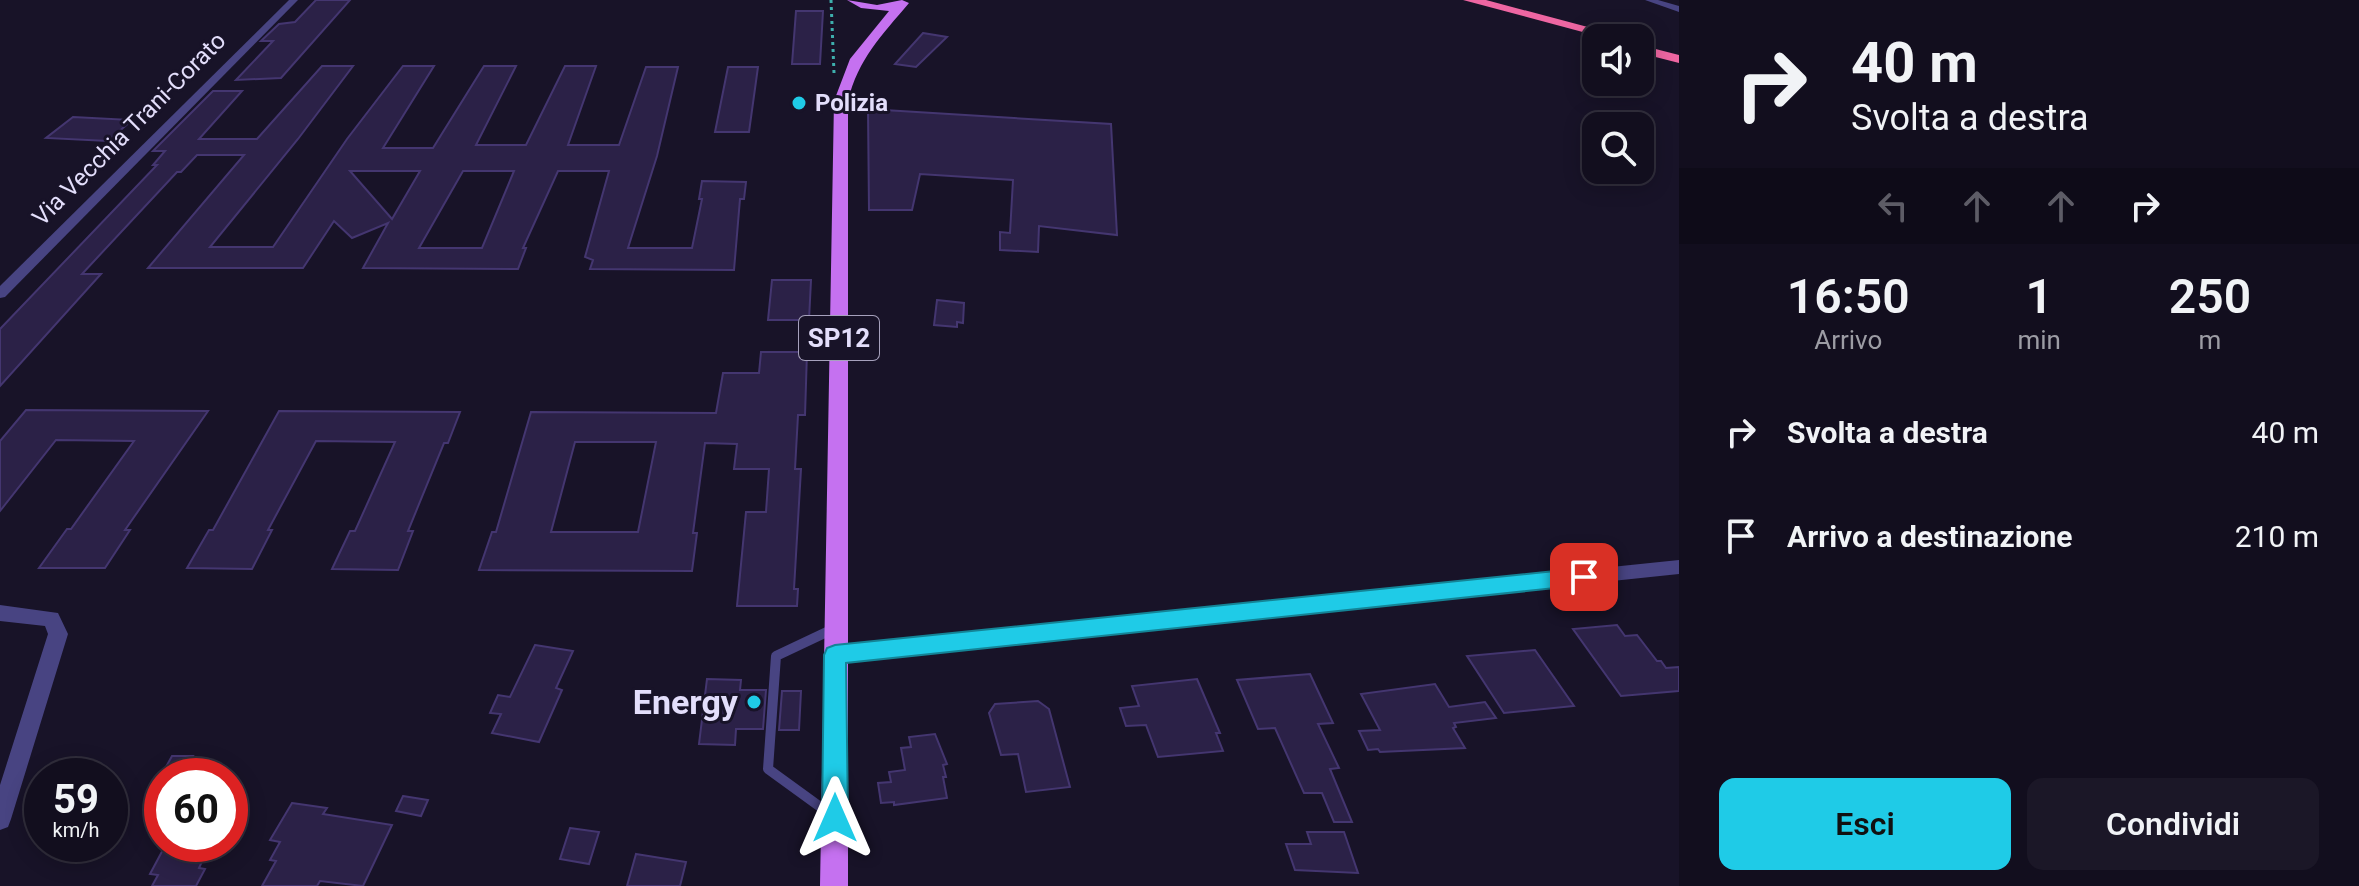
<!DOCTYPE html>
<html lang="it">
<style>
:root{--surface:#120e1e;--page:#1b1727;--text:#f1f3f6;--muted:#9c9ca4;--line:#312e3c;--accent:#1fcbe7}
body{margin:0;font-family:Roboto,sans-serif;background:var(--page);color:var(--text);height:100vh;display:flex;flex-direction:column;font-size:30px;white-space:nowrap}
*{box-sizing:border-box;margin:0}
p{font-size:26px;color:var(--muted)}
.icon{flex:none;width:44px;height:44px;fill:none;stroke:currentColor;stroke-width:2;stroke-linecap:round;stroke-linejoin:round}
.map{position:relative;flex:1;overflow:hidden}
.panel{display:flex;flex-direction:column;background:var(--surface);width:680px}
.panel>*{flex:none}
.top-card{background:#120e1e;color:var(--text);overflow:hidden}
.tools{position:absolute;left:1582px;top:24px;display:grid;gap:16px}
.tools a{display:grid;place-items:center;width:72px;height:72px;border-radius:16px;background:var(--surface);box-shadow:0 4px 20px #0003,0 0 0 2px var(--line);font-size:40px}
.speed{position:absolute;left:24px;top:758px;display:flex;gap:16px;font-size:40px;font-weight:700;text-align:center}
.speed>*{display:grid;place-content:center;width:104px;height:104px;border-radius:50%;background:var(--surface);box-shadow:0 4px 20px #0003,0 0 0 2px var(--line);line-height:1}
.speed small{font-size:20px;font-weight:400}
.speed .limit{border:12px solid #d22;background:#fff;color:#111}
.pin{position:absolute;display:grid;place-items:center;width:68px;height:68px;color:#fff;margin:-34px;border-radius:16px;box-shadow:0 4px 12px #0006}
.me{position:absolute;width:88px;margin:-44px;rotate:0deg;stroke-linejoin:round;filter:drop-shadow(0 0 6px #0008)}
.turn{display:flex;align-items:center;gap:28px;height:168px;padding:0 40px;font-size:36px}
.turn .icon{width:104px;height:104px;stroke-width:2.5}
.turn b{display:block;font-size:56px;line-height:68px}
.lanes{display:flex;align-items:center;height:76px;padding:0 40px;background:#0003;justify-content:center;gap:40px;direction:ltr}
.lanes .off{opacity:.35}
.eta{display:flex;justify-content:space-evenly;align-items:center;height:136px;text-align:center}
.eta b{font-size:48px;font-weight:600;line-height:56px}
.action{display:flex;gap:16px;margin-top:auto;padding:16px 40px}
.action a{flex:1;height:92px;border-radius:16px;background:var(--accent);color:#111;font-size:32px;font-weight:600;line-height:92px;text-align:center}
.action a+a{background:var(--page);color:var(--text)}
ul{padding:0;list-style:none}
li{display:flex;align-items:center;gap:24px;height:104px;padding:0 40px}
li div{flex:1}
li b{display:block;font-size:30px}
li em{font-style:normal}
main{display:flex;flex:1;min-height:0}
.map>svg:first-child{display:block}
</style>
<main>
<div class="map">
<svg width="1679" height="886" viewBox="0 0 1679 886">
<rect width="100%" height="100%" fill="#181328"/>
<g fill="#2b2147" stroke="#443670" stroke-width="2" fill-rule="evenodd">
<path d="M 316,0 L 350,0 L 281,78 L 236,80 L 273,41 L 261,41 L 279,24 L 295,22 Z"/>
<path d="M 796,11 L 823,11 L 820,64 L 792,64 Z"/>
<path d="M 923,33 L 947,37 L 916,67 L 895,64 Z"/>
<path d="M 322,66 L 353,66 L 298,139 L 210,247 L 273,247 L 347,139 L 403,66 L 434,66 L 383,148 L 433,148 L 484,66 L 516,66 L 476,145 L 526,145 L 565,66 L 596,66 L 568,145 L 619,145 L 646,67 L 678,67 L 657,156 L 628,248 L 692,248 L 702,199 L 699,199 L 702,181 L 746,182 L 744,199 L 740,199 L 734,270 L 590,269 L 593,260 L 585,257 L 609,171 L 558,171 L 523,248 L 526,248 L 518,269 L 363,268 L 388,223 L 352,238 L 334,221 L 303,268 L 148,268 L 244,155 L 197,155 L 181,172 L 177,172 L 82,274 L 101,274 L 0,386 L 0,329 L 157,165 L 153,165 L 165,151 L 153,151 L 213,91 L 242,91 L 199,139 L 257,139 ZM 350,171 L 420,171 L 392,219 ZM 463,171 L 514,171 L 482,248 L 419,248 Z"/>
<path d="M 728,67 L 758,67 L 749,132 L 715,132 Z"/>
<path d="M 868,109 L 1111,124 L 1117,235 L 1039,226 L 1038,252 L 1000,250 L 1000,232 L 1010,233 L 1013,180 L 920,174 L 912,210 L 869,210 Z"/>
<path d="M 73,117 L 132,120 L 108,141 L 46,138 Z"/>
<path d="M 772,280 L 811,280 L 809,320 L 768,320 Z"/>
<path d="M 937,300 L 964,303 L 963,323 L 957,322 L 957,327 L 934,325 Z"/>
<path d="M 761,352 L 807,352 L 805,415 L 798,415 L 795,469 L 801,469 L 794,589 L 798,589 L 797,606 L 737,606 L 746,512 L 766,512 L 769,469 L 734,469 L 737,444 L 705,443 L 693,533 L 697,533 L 692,571 L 479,570 L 492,532 L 496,532 L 531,412 L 716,413 L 723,373 L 759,373 ZM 575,442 L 656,442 L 638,532 L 551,532 Z"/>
<path d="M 26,410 L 208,411 L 125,530 L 130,530 L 105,568 L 39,568 L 67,529 L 71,529 L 134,441 L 56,440 L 0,511 L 0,441 Z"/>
<path d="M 279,411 L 460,412 L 448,443 L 444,443 L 408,531 L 413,531 L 398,570 L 332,569 L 350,531 L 355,531 L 395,442 L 316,441 L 268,530 L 272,530 L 252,569 L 187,568 L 209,530 L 213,530 Z"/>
<path d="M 1617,625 L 1625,636 L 1637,635 L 1657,661 L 1661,661 L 1666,668 L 1679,667 L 1679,691 L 1621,696 L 1573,629 Z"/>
<path d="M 535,645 L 573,651 L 556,688 L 562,690 L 539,742 L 492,733 L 501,714 L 490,713 L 498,695 L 510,697 Z"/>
<path d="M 1535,650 L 1574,706 L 1504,713 L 1467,656 Z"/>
<path d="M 1310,674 L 1333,723 L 1318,724 L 1339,768 L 1330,769 L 1352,822 L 1334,822 L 1322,793 L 1304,793 L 1275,728 L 1258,729 L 1237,680 Z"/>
<path d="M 707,679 L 741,680 L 740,690 L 766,690 L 763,729 L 736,729 L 735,745 L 699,744 Z"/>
<path d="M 1197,679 L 1220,733 L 1216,733 L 1223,751 L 1158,757 L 1146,725 L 1126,726 L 1120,708 L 1139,706 L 1132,686 Z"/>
<path d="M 1435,684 L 1449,707 L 1485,702 L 1496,718 L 1454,723 L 1456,727 L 1453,728 L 1465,748 L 1380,752 L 1378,749 L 1368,750 L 1359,731 L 1380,730 L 1361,694 Z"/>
<path d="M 782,691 L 801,691 L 799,730 L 779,730 Z"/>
<path d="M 1038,701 L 1049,709 L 1070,787 L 1026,792 L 1018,754 L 1001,755 L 989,713 L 995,704 Z"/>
<path d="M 935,734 L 947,764 L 943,765 L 946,777 L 943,777 L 947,798 L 894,805 L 894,802 L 881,803 L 878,783 L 891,782 L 889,772 L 905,770 L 901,748 L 911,747 L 909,737 Z"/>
<path d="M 172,756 L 193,756 L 183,776 L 161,776 Z"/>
<path d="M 403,796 L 428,800 L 421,816 L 396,811 Z"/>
<path d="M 292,803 L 327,808 L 323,814 L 392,825 L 363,886 L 320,881 L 317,886 L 262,886 L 276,861 L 270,860 L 280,842 L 270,840 Z"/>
<path d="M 570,828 L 599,832 L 589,864 L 560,859 Z"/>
<path d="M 1307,832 L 1344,832 L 1358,873 L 1295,870 L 1286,844 L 1311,844 Z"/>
<path d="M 166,844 L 210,844 L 199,868 L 205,869 L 196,886 L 152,886 L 158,875 L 150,874 Z"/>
<path d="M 636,854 L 686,862 L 680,886 L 627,886 Z"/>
</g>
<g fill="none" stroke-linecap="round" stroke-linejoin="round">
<path stroke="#3eafad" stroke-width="3" stroke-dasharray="3 4" stroke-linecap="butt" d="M 831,0 L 834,73"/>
<path stroke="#484482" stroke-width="10" d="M 830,814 L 768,769 L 776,656 L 831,630"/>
<g fill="#484482" fill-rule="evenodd">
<path d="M 289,0 L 298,0 L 5,297 L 0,298 L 0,286 Z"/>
<path d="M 1645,0 L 1658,0 L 1679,6 L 1679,12 Z"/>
<path d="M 1679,560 L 1679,574 L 835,663 L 828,661 L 825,655 L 828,649 L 835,647 Z"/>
<path d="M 0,605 L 58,613 L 68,634 L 11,819 L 8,827 L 0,830 L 0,785 L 48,634 L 45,626 L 0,621 Z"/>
</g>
<path fill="#c571f0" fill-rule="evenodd" d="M 847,0 L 877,5 L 902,0 L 909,3 C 882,35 858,59 848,101 L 848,886 L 820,886 L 834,101 L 850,59 L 889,11 L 861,8 Z"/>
<g fill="#ee66a2" fill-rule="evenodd">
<path d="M 1463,0 L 1486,0 L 1629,38 L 1605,38 Z"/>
<path d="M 1640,45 L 1679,55 L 1679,63 L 1640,53 Z"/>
</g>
</g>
<path fill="#1fcbe7" stroke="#148496" stroke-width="2" d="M 1584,568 L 1591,571 L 1595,577 L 1591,583 L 1584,585 L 846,663 L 848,818 L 844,827 L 835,831 L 826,827 L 822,818 L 824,655 L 827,648 L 835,645 Z"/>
<g fill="#1fcbe7" stroke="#181328" stroke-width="3">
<circle cx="799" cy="103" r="8"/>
<circle cx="754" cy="702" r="8"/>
</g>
<g text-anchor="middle" stroke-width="6" stroke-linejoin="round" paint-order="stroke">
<g font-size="24" font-weight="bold" fill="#e3defb" stroke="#181328" text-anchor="start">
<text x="815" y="111">Polizia</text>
</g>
<g font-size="24" fill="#e3defb" stroke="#181328">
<text transform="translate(129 129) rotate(-45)" y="8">Via Vecchia Trani-Corato</text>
</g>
<rect fill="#181328" stroke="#a6a1bc" stroke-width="2" x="799" y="316" width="80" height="44" rx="6"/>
<g font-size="26" font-weight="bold" fill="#e3defb">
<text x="839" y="347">SP12</text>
</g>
<g font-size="34" font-weight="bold" fill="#e3defb" stroke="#181328" text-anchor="end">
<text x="738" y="714">Energy</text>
</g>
</g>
</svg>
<div class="tools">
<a><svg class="icon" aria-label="sound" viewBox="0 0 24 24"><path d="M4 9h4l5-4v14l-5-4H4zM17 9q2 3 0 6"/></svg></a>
<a><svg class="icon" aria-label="search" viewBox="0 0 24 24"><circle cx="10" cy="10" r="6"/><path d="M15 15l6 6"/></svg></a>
</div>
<div class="speed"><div>59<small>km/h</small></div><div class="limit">60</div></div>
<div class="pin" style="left:1584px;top:577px;background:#d93025"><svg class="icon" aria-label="arrive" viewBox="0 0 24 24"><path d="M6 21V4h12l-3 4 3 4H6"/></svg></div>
<svg class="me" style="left:835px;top:818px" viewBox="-20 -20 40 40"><path d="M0-17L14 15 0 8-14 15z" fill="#1fcbe7" stroke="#fff" stroke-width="4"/></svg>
</div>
<section class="panel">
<div class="top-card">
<div class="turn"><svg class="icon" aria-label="right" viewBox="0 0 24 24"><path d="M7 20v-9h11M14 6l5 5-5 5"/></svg><div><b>40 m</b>Svolta a destra</div></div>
<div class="lanes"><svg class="icon off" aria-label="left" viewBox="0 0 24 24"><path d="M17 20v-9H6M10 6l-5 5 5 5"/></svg><svg class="icon off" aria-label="ahead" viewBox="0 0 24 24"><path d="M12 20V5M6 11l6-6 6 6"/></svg><svg class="icon off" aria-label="ahead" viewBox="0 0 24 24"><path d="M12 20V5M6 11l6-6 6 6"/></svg><svg class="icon" aria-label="right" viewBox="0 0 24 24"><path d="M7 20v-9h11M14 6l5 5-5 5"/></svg></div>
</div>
<div class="eta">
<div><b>16:50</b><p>Arrivo</p></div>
<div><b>1</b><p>min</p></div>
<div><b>250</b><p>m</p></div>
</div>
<ul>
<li><svg class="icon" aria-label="right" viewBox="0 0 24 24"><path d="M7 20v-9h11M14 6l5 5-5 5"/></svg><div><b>Svolta a destra</b></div><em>40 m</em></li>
<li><svg class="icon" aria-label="arrive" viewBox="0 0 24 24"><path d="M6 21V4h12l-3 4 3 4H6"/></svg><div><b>Arrivo a destinazione</b></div><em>210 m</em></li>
</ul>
<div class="action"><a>Esci</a><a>Condividi</a></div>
</section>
</main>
